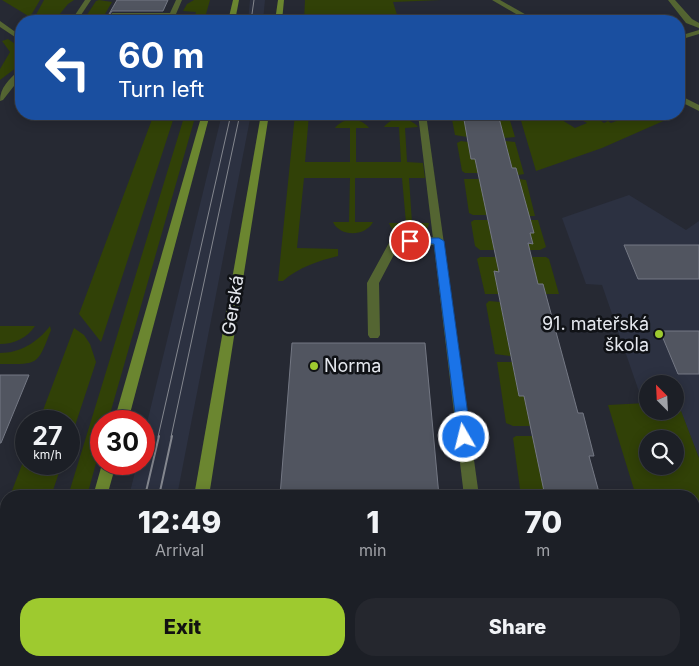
<!DOCTYPE html>
<meta charset="utf-8">
<style>
:root{--surface:#1c1f26;--page:#25272e;--text:#f1f3f6;--muted:#a0a2a7;--line:#3a3d43;--accent:#9eca2f}
body{margin:0;font-family:Inter,sans-serif;background:var(--page);color:var(--text);height:100vh;display:flex;flex-direction:column;font-size:19px;white-space:nowrap}
*{box-sizing:border-box;margin:0}
p{font-size:16px;color:var(--muted)}
.icon{flex:none;width:28px;height:28px;fill:none;stroke:currentColor;stroke-width:2;stroke-linecap:round;stroke-linejoin:round}
.map{position:relative;flex:1;overflow:hidden}
.side{position:absolute;left:0px;top:490px;width:700px;height:176px;display:flex;flex-direction:column;background:var(--surface);border-radius:20px 20px 0 0;box-shadow:0 2px 12px #0003,0 0 0 1px var(--line)}
.side>*{flex:none}
.hud{position:absolute;left:15px;top:15px;width:670px;height:105px;border-radius:20px;box-shadow:0 2px 12px #0003,0 0 0 1px var(--line);background:#1a4fa0;color:#fff;overflow:hidden}
.needle{width:32px;rotate:336deg}
.fabs{position:absolute;left:639px;top:375px;display:grid;gap:10px}
.fabs a{display:grid;place-items:center;width:45px;height:45px;border-radius:50%;background:var(--surface);box-shadow:0 2px 12px #0003,0 0 0 1px var(--line);font-size:25px}
.speed{position:absolute;left:15px;top:410px;display:flex;gap:10px;font-size:25px;font-weight:700;text-align:center}
.speed>*{display:grid;place-content:center;width:65px;height:65px;border-radius:50%;background:var(--surface);box-shadow:0 2px 12px #0003,0 0 0 1px var(--line);line-height:1}
.speed small{font-size:12px;font-weight:400}
.speed .limit{border:8px solid #d22;background:#fff;color:#111}
.pin{position:absolute;display:grid;place-items:center;width:42px;height:42px;color:#fff;margin:-21px;border:2px solid #fff;border-radius:50%;box-shadow:0 1px 5px #0007}
.me{position:absolute;width:55px;margin:-28px;rotate:352deg;stroke-linejoin:round;filter:drop-shadow(0 0 4px #0008)}
.turn{display:flex;align-items:center;gap:18px;height:105px;padding:0 20px;font-size:22px}
.turn .icon{width:65px;height:65px;stroke-width:2.5}
.turn b{display:block;font-size:35px;line-height:42px}
.eta{display:flex;justify-content:space-evenly;align-items:center;height:85px;text-align:center}
.eta b{font-size:30px;font-weight:800;line-height:35px}
.button{display:flex;gap:10px;margin-top:auto;padding:10px 20px}
.button a{flex:1;height:58px;border-radius:20px;background:var(--accent);color:#111;font-size:20px;font-weight:800;line-height:58px;text-align:center}
.button a+a{background:var(--page);color:var(--text)}
.map>svg:first-child{display:block}
</style>
<div class="map">
<svg width="699" height="666" viewBox="0 0 699 666">
<rect width="100%" height="100%" fill="#262933"/>
<g fill="#2c3141">
<path d="M 250,0 L 265,0 L 263,21 L 248,21 Z"/>
<path d="M 222,114 L 251,114 L 177,496 L 129,496 L 137,464 L 144,464 L 144,435 Z"/>
<path d="M 629,195 L 686,230 L 699,221 L 699,458 L 678,404 L 675,403 L 675,384 L 648,384 L 647,403 L 643,403 L 602,285 L 586,284 L 562,218 Z"/>
<path d="M 89,660 L 145,660 L 144,666 L 87,666 Z"/>
</g>
<g fill="#314107" fill-rule="evenodd">
<path d="M 2,0 L 40,0 L 30,17 Z"/>
<path d="M 44,0 L 74,0 L 68,4 L 54,21 L 35,21 L 33,20 Z"/>
<path d="M 99,0 L 112,2 L 101,21 L 83,21 L 96,1 Z"/>
<path d="M 194,0 L 210,0 L 204,21 L 193,21 L 196,12 L 183,11 L 187,4 Z"/>
<path d="M 305,0 L 441,0 L 393,2 L 399,21 L 304,21 Z"/>
<path d="M 8,39 L 21,48 L 21,64 L 0,80 L 0,69 L 10,52 L 2,41 Z"/>
<path d="M 154,114 L 175,114 L 101,342 L 79,314 Z"/>
<path d="M 185,114 L 196,114 L 108,421 L 101,421 L 101,445 L 87,496 L 68,496 Z"/>
<path d="M 295,114 L 309,114 L 305,162 L 350,162 L 350,128 L 335,128 C 343,117 361,117 369,128 L 356,128 L 356,162 L 401,162 L 399,127 L 384,127 C 392,116 410,117 418,127 L 405,128 L 407,162 L 423,163 L 425,178 L 409,178 L 412,223 L 429,223 C 426,242 394,240 389,223 L 406,223 L 402,178 L 355,178 L 355,222 L 373,222 C 365,237 340,237 333,222 L 349,222 L 350,178 L 304,178 L 297,248 L 338,249 L 338,256 C 318,261 299,267 283,281 L 278,281 Z"/>
<path d="M 451,114 L 463,114 L 467,137 L 455,135 Z"/>
<path d="M 497,114 L 508,114 L 515,137 L 504,138 Z"/>
<path d="M 519,114 L 552,114 L 575,128 L 587,123 L 571,114 L 591,114 L 604,123 L 608,121 L 611,123 L 627,117 L 623,114 L 677,115 L 602,148 L 536,171 Z"/>
<path d="M 461,141 L 468,142 L 476,159 L 479,173 L 465,173 L 462,171 L 457,143 Z"/>
<path d="M 505,141 L 515,142 L 524,174 L 518,175 L 516,168 L 512,168 Z"/>
<path d="M 464,179 L 480,179 L 487,215 L 473,215 L 469,213 Z"/>
<path d="M 519,179 L 526,180 L 535,216 L 529,216 L 527,208 L 522,207 Z"/>
<path d="M 474,220 L 488,220 L 493,243 L 532,244 L 530,233 L 533,232 L 530,220 L 538,220 L 546,247 L 540,250 L 480,250 L 475,246 L 471,222 Z"/>
<path d="M 480,257 L 546,257 L 549,259 L 559,294 L 485,294 L 477,259 Z"/>
<path d="M 489,301 L 500,302 L 511,356 L 495,354 L 486,304 Z"/>
<path d="M 0,326 L 35,326 C 27,338 14,344 0,344 Z"/>
<path d="M 50,326 L 51,330 C 37,366 39,364 0,364 L 0,353 C 20,353 38,342 50,326 Z"/>
<path d="M 74,328 L 84,335 L 90,344 L 96,362 L 69,444 L 69,421 L 39,421 Z"/>
<path d="M 497,362 L 512,362 L 519,395 L 524,396 L 531,426 L 513,426 L 506,423 Z"/>
<path d="M 647,403 L 648,411 L 675,411 L 675,403 L 678,403 L 699,458 L 699,666 L 688,666 L 687,660 L 694,660 L 694,496 L 636,496 L 608,405 ZM 648,439 L 675,439 L 675,466 L 648,466 Z"/>
<path d="M 516,436 L 533,436 L 545,496 L 521,496 L 513,438 Z"/>
<path d="M 26,454 L 26,464 L 62,464 L 51,496 L 10,496 Z"/>
<path d="M 582,660 L 664,660 L 666,666 L 583,666 Z"/>
</g>
<g fill="#515560" stroke="#747884">
<path d="M 117,0 L 168,0 L 163,11 L 112,11 L 105,21 Z"/>
<path d="M 463,114 L 498,114 L 512,168 L 516,168 L 534,233 L 530,233 L 533,244 L 528,243 L 538,284 L 543,284 L 578,413 L 583,413 L 594,456 L 589,456 L 600,496 L 545,496 L 524,396 L 519,396 L 494,271 L 499,272 L 475,159 L 471,159 Z"/>
<path d="M 624,245 L 699,245 L 699,279 L 638,279 Z"/>
<path d="M 660,331 L 699,331 L 699,374 L 678,374 Z"/>
<path d="M 292,343 L 425,343 L 439,496 L 280,496 Z"/>
<path d="M 0,375 L 29,375 L 1,443 L 0,443 Z"/>
</g>
<g fill="none" stroke-linecap="round" stroke-linejoin="round">
<g fill="#546532" fill-rule="evenodd">
<path d="M 85,0 L 91,0 L 77,21 L 71,21 Z"/>
<path d="M 176,0 L 182,0 L 173,21 L 167,21 L 168,17 L 118,17 L 115,21 L 108,21 L 112,13 L 170,13 Z"/>
<path d="M 395,237 L 439,237 L 444,241 L 439,245 L 399,245 L 379,283 L 380,335 L 378,338 L 370,338 L 368,335 L 367,283 L 390,241 Z"/>
</g>
<g fill="#546532" fill-rule="evenodd">
<path d="M 492,0 L 500,0 L 537,21 L 528,21 Z"/>
<path d="M 668,0 L 675,0 L 692,19 L 699,23 L 699,28 L 686,23 Z"/>
<path d="M 0,21 L 21,36 L 21,41 L 0,27 Z"/>
<path d="M 699,30 L 699,34 L 679,40 L 679,36 Z"/>
<path d="M 18,71 L 21,71 L 21,77 L 3,100 L 0,101 C 0,87 9,80 18,71 Z"/>
<path d="M 679,95 L 699,105 L 699,111 L 679,101 Z"/>
<path d="M 418,114 L 426,114 L 479,496 L 464,496 Z"/>
</g>
<g fill="#6b8630" fill-rule="evenodd">
<path d="M 233,0 L 239,0 L 235,21 L 228,21 Z"/>
<path d="M 278,0 L 284,0 L 282,21 L 275,21 Z"/>
<path d="M 202,114 L 210,114 L 128,421 L 114,421 Z"/>
<path d="M 261,114 L 269,114 L 209,496 L 194,496 Z"/>
<path d="M 102,464 L 116,464 L 107,496 L 93,496 Z"/>
<path d="M 46,660 L 64,660 L 63,666 L 45,666 Z"/>
<path d="M 165,660 L 183,660 L 182,666 L 164,666 Z"/>
</g>
<g stroke="#84878f" stroke-width="1">
<path d="M 251,21 L 254,0"/>
<path d="M 158,437 L 231,114"/>
<path d="M 171,437 L 240,114"/>
</g>
<g stroke="#84878f" stroke-width="2">
<path d="M 145,496 L 159,436"/>
<path d="M 159,496 L 172,436"/>
<path d="M 106,666 L 107,660"/>
<path d="M 123,666 L 124,660"/>
</g>
</g>
<path fill="#1a73e8" stroke="#114b97" d="M 410,238 L 439,238 L 444,241 L 471,437 L 469,441 L 464,443 L 460,441 L 458,437 L 434,244 L 406,243 L 405,241 Z"/>
<g fill="#9eca2f" stroke="#101216" stroke-width="2">
<circle cx="659" cy="334" r="5"/>
<circle cx="314" cy="366" r="5"/>
</g>
<g text-anchor="middle" stroke-width="5" stroke-linejoin="round" paint-order="stroke">
<g font-size="18" fill="#e5e8ee" stroke="#101216">
<text transform="translate(233 305) rotate(-81)" y="6">Gerská</text>
</g>
<g font-size="18" fill="#e5e8ee" stroke="#101216" text-anchor="end">
<text x="649" y="330">91. mateřská<tspan x="649" dy="21">škola</tspan></text>
<text x="324" y="372" text-anchor="start">Norma</text>
</g>
</g>
</svg>
<div class="fabs">
<a><svg class="needle" viewBox="-14 -14 28 28"><path d="M0-13l5 13h-10z" fill="#e53935"/><path d="M0 13l5-13h-10z" fill="#a0a2a7"/></svg></a>
<a><svg class="icon" aria-label="search" viewBox="0 0 24 24"><circle cx="10" cy="10" r="6"/><path d="M15 15l6 6"/></svg></a>
</div>
<div class="speed"><div>27<small>km/h</small></div><div class="limit">30</div></div>
<div class="pin" style="left:410px;top:241px;background:#d93025"><svg class="icon" aria-label="arrive" viewBox="0 0 24 24"><path d="M6 21V4h12l-3 4 3 4H6"/></svg></div>
<svg class="me" style="left:464px;top:437px" viewBox="-20 -20 40 40"><circle r="17" fill="#1a73e8" stroke="#fff" stroke-width="3"/><path d="M0-11L8 9 0 5-8 9z" fill="#fff"/></svg>
<div class="hud">
<div class="turn"><svg class="icon" aria-label="left" viewBox="0 0 24 24"><path d="M17 20v-9H6M10 6l-5 5 5 5"/></svg><div><b>60 m</b>Turn left</div></div>
</div>
<section class="side">
<div class="eta">
<div><b>12:49</b><p>Arrival</p></div>
<div><b>1</b><p>min</p></div>
<div><b>70</b><p>m</p></div>
</div>
<div class="button"><a>Exit</a><a>Share</a></div>
</section>
</div>
